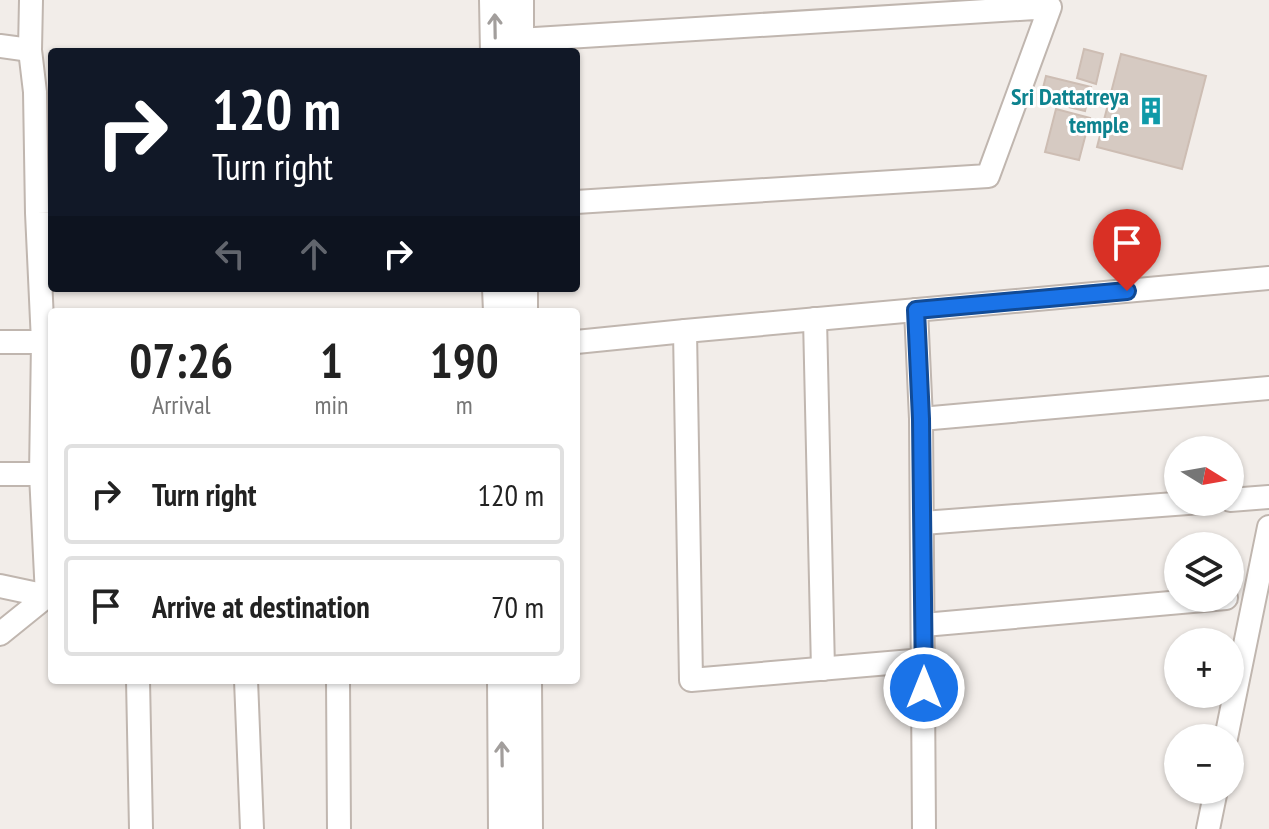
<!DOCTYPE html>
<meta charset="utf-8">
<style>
:root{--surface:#fff;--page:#f6f6f6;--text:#222;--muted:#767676;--line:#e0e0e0}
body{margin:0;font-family:"PT Sans Narrow",sans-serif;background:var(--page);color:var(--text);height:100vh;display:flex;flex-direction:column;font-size:30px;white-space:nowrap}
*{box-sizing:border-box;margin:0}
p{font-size:26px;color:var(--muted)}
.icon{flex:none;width:44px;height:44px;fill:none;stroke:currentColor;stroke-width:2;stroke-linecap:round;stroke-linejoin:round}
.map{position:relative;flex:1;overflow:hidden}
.details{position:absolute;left:48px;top:308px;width:532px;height:376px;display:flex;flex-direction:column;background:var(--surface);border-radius:8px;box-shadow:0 2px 6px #0004}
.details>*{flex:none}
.guide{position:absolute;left:48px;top:48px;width:532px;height:244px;border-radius:8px;box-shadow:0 2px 6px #0004;background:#111827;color:#fff;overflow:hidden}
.needle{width:52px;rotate:101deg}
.tools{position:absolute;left:1164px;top:436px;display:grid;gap:16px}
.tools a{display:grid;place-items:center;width:80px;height:80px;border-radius:50%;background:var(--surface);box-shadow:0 2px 6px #0004;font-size:40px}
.pin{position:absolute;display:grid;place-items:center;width:68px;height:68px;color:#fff;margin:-82px -34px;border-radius:50% 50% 50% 0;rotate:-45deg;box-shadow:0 0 8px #0007}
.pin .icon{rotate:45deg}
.me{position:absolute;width:88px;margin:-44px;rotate:0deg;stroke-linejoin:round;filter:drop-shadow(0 0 6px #0008)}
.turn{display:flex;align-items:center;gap:28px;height:168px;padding:0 32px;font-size:36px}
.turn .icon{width:104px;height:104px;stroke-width:2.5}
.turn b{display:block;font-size:56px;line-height:68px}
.lanes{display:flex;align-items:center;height:76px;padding:0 32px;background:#0003;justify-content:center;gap:40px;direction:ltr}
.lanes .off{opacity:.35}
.eta{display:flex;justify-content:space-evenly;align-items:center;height:136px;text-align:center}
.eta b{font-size:48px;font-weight:700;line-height:56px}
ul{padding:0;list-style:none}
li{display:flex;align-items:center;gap:24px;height:100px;margin:0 16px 12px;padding:0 16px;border:4px solid var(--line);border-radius:8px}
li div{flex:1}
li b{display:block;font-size:30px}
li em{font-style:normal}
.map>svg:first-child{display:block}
</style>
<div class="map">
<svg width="1269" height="829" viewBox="0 0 1269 829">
<rect width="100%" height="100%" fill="#f2ede9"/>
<g fill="#d6cac2" stroke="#cdbdb3" stroke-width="2">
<path d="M 1084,49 L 1103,54 L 1096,84 L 1077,78 Z"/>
<path d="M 1121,54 L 1206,76 L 1182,169 L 1097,147 Z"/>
<path d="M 1046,76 L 1091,87 L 1085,111 L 1040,100 Z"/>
<path d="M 1056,109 L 1090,118 L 1079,160 L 1045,152 Z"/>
</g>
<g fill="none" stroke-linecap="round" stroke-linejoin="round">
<defs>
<g id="minor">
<path d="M 31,0 L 30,50 L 35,92 L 37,213 L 43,342 L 41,474 L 47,596"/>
<path d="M 519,40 L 1050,7 L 988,176 L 576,202"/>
<path d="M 0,46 L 30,50"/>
<path d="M 916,310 L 921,419 L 924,829"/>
<path d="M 815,319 L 823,669"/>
<path d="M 685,331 L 691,680 L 924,660"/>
<path d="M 0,342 L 52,342"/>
<path d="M 576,342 L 685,331 L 1269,278"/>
<path d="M 921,419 L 1269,388"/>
<path d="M 0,474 L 41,474"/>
<path d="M 1230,500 L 1269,497"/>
<path d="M 923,523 L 1201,502"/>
<path d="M 0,586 L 47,596"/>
<path d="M 924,625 L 1226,598"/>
<path d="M 0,634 L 47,596"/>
<path d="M 138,680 L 141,829"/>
<path d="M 246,680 L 252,829"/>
<path d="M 338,680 L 339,829"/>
<path d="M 1226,738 L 1269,527"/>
<path d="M 1208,829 L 1216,790"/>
</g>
<g id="tertiary">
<path d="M 494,0 L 495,52"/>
<path d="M 519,52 L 519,0"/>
<path d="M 497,288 L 498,312"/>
<path d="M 523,288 L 523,312"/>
<path d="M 502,680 L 503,829"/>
<path d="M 527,680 L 528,829"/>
</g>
</defs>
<use href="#minor" stroke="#c0b6af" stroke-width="26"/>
<use href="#tertiary" stroke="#c0b6af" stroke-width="32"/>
<use href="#minor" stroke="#fff" stroke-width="22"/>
<use href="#tertiary" stroke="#fff" stroke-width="28"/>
</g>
<defs><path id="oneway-shaft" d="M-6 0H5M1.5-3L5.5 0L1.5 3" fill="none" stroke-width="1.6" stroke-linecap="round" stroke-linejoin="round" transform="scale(2)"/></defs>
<g stroke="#a29e9c">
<use href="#oneway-shaft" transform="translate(495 26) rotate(-91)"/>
<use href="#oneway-shaft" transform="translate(502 754) rotate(-91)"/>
</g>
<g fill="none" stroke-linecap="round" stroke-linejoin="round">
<defs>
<path id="route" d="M 924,688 L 921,419 L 916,310 L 1127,291"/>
</defs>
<use href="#route" stroke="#114b97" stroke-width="20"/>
<use href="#route" stroke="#1a73e8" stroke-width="14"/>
</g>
<defs>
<symbol id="building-bare" viewBox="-9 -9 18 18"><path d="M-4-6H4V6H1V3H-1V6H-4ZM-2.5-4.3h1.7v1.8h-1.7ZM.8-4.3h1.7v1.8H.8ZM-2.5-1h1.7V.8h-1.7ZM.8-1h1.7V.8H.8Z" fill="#0f9aa8" stroke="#fff" stroke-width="2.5" paint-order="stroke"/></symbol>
</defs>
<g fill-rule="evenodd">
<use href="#building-bare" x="1131" y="91" width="40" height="40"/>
</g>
<g text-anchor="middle" stroke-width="6" stroke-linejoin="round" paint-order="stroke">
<g font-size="24" font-weight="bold" fill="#0d838f" stroke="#fff" text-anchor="end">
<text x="1129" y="105">Sri Dattatreya<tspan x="1129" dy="28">temple</tspan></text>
</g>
</g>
</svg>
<div class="tools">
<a><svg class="needle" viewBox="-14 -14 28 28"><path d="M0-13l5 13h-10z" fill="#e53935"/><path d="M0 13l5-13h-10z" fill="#767676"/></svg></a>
<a><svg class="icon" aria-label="layers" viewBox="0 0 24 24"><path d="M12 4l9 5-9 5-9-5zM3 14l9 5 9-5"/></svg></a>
<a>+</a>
<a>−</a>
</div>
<div class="pin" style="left:1127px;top:291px;background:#d93025"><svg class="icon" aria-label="arrive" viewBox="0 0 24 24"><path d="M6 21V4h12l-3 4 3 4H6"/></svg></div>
<svg class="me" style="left:924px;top:688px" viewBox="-20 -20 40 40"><circle r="17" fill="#1a73e8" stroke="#fff" stroke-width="3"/><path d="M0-11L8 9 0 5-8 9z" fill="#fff"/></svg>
<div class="guide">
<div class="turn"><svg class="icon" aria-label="right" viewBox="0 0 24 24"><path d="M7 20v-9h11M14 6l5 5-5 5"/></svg><div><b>120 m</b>Turn right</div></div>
<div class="lanes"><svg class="icon off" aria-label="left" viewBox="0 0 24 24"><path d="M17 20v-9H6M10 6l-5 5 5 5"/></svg><svg class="icon off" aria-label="ahead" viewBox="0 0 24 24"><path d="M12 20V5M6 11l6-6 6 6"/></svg><svg class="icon" aria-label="right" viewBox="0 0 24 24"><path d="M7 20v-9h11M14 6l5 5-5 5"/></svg></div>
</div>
<section class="details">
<div class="eta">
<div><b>07:26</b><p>Arrival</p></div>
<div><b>1</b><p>min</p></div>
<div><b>190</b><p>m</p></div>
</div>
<ul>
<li><svg class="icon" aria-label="right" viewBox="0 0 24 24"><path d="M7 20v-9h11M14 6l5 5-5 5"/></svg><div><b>Turn right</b></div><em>120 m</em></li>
<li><svg class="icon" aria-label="arrive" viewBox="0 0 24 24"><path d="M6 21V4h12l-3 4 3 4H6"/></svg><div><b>Arrive at destination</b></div><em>70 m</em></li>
</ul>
</section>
</div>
